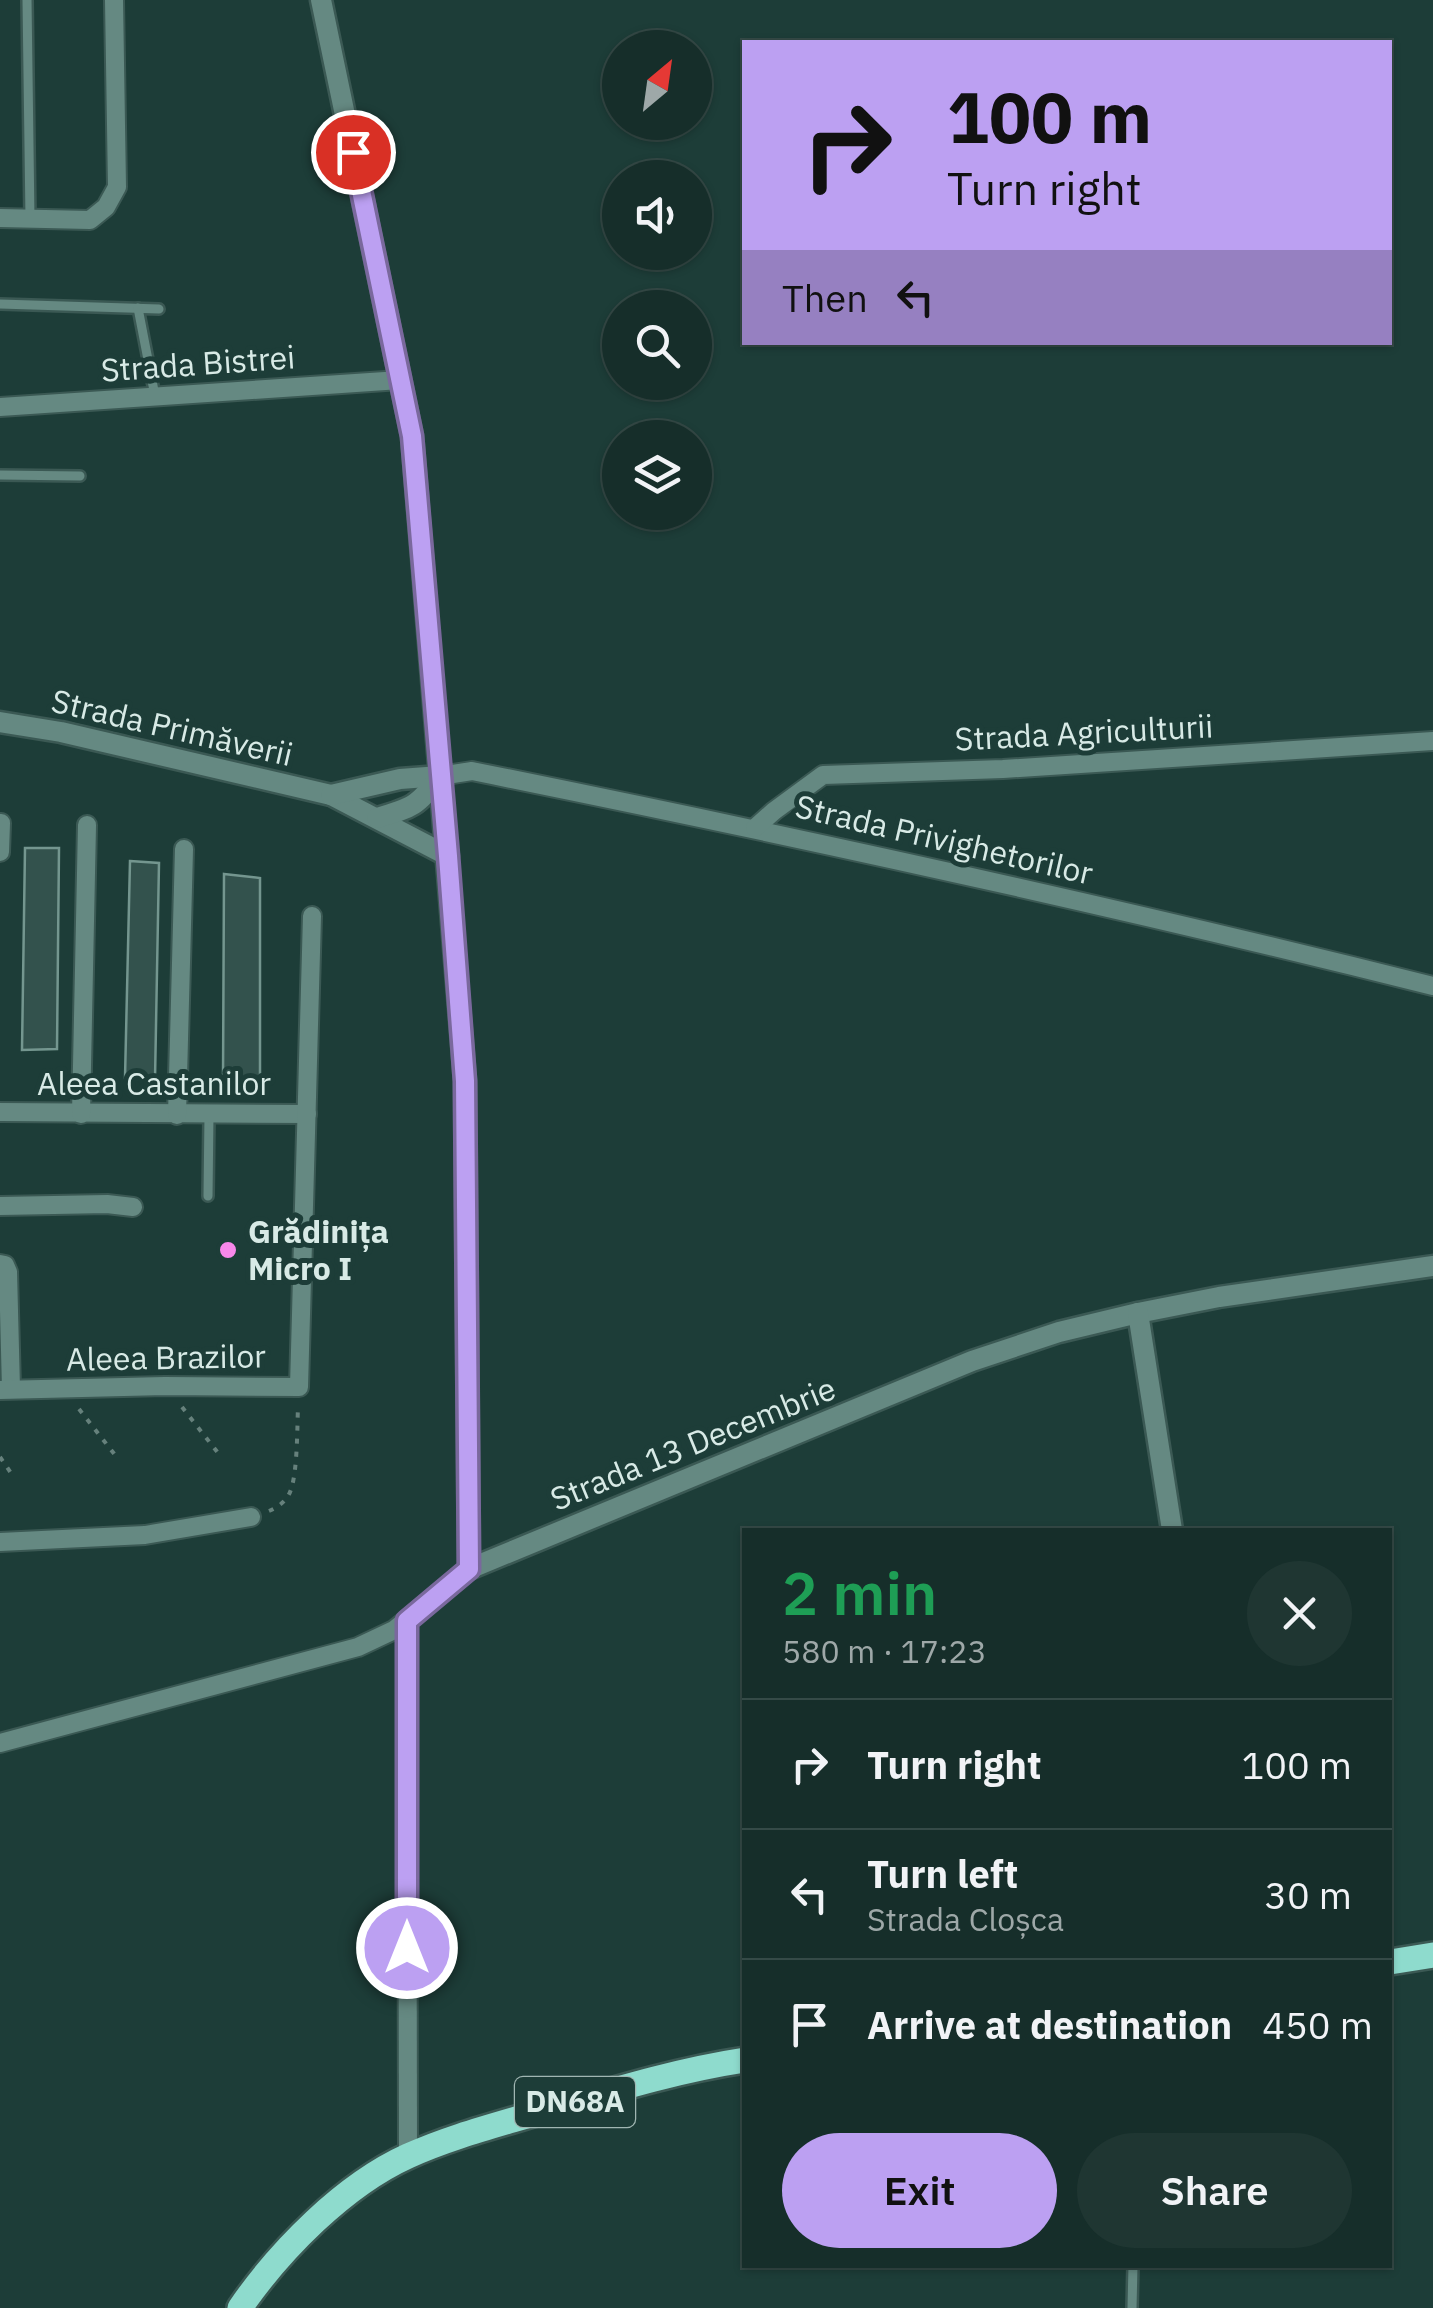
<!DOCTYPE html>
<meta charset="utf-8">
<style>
:root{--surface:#162e2a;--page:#1f3632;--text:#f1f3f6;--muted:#9ea8a8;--line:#354a47;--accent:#bca0f2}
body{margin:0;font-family:"IBM Plex Sans",sans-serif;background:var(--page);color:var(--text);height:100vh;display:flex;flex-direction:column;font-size:38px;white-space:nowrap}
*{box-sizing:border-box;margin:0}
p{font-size:32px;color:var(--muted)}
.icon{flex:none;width:55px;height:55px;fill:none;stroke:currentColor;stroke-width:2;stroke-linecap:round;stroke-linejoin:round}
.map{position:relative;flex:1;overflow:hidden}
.panel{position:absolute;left:742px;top:1528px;width:650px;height:740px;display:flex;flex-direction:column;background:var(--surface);border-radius:0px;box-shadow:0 2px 8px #0004,0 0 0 2px var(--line)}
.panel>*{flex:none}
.top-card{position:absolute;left:742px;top:40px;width:650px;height:305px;border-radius:0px;box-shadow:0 2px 8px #0004,0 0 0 2px var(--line);background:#bca0f2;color:#111;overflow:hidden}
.needle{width:65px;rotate:29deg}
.controls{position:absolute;left:602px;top:30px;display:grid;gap:20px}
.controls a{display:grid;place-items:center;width:110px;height:110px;border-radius:50%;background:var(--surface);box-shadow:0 2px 8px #0004,0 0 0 2px var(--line);font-size:50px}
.pin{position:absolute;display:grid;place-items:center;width:85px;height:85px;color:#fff;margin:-42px;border:5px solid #fff;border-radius:50%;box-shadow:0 2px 10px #0007}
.me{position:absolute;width:110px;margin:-55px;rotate:0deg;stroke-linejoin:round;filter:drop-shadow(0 0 8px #0008)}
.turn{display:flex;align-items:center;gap:35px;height:210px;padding:0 40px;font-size:45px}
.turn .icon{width:130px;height:130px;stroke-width:2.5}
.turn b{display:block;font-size:70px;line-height:85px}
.then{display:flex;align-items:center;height:95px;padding:0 40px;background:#0003;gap:20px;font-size:38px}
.round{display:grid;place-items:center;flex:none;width:105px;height:105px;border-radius:52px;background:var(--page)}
.head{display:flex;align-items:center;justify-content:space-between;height:170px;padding:0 40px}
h1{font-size:60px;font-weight:600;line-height:75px;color:#1e9e55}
.cta{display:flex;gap:20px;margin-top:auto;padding:20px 40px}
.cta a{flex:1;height:115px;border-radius:60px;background:var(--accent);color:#111;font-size:40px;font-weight:600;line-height:115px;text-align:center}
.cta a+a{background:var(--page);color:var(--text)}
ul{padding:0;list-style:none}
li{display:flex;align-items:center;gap:30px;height:130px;padding:0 40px;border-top:2px solid var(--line)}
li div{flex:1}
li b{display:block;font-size:38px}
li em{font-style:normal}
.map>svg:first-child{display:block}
</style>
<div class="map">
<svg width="1433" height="2308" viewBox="0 0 1433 2308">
<rect width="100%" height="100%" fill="#1d3d38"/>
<g fill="#33524d" stroke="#74968f" stroke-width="2.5">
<path d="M 25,848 L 59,848 L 57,1049 L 22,1050 Z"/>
<path d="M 130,861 L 159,863 L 155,1080 L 125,1078 Z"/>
<path d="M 224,874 L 260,878 L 260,1082 L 223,1079 Z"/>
</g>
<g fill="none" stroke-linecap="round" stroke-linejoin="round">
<defs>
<g id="service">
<path d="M 27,0 L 30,219"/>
<path d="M 0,304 L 159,309"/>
<path d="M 138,308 L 155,396"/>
<path d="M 0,475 L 80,476"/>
<path d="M 208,1196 L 209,1115"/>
<path d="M 1132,2308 L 1133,2265"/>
</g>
<g id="minor">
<path d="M 0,218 L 90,220 L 106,207 L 117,187 L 114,0"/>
<path d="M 0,407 L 400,380"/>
<path d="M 440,776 L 472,771 C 794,836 1114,906 1433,986"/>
<path d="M 755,828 L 774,811 L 823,775 L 1003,769 L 1433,741"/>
<path d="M 0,852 L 1,823"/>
<path d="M 0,1112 L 307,1114"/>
<path d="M 81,1114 L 87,825"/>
<path d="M 177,1115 L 184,849"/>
<path d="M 0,1206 L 107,1204 L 133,1207"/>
<path d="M 0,1264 L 5,1265 L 8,1272 L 11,1389"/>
<path d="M 0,1390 L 165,1386 L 299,1387 L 312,916"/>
<path d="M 0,1542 L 145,1535 L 251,1517"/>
<path d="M 407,1621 L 408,2156"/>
<path d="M 0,1743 L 358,1647 L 394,1630 L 469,1569"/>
</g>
<g id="tertiary">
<path d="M 321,0 L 412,436 L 465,1081 L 469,1569 L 972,1361 L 1059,1332 L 1138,1313 L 1219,1297 L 1433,1266"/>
<path d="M 0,722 L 61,732 L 331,795 L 448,856"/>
<path d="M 331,795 L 400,779 L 440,776"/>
<path d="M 377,818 C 412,808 418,806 440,776"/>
<path d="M 1138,1313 L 1172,1530"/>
</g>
<g id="primary">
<path d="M 1390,1962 L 1433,1955"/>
<path d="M 240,2308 C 280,2250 344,2185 408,2156 C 454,2135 505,2123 553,2108 C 617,2089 679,2070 745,2060"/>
</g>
</defs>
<use href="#service" stroke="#3b5954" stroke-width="14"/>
<use href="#minor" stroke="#3b5954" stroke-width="22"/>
<use href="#tertiary" stroke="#3b5954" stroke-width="25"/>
<use href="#primary" stroke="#3b5954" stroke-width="30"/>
<g stroke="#66817c" stroke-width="4" stroke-dasharray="5 8" stroke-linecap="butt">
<path d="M 182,1407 L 222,1458"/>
<path d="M 79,1409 L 119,1460"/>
<path d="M 0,1457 L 13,1476"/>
<path d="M 269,1511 C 276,1508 284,1503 288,1496 C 298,1481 297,1427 298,1407"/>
</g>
<use href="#service" stroke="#658982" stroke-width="9"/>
<use href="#minor" stroke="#658982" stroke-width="18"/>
<use href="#tertiary" stroke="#658982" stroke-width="20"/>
<use href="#primary" stroke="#8edbcd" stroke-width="25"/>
</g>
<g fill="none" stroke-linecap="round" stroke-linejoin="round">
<defs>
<path id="route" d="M 353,152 L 412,436 L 448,856 L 465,1081 L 469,1569 L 407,1621 L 407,1948"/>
</defs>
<use href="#route" stroke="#7a689d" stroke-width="25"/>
<use href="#route" stroke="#bca0f2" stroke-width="18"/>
</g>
<circle fill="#f888ea" stroke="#1d3d38" stroke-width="4" cx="228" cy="1250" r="10"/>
<g text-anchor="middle" stroke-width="10" stroke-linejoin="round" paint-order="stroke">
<rect fill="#1d3d38" stroke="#a0b6b2" stroke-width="2.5" x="515" y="2077" width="120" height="50" rx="8"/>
<g font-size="30" font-weight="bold" fill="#d8eae6">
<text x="575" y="2112">DN68A</text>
</g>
<g font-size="32" fill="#d8eae6" stroke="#1d3d38">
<text transform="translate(198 364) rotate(-4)" y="11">Strada Bistrei</text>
<text transform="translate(172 728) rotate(13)" y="11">Strada Primăverii</text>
<text transform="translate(1084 733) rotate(-3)" y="11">Strada Agriculturii</text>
<text transform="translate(944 840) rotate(13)" y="11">Strada Privighetorilor</text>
<text x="154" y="1095">Aleea Castanilor</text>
<text transform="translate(166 1358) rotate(-1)" y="11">Aleea Brazilor</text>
<text transform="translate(693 1444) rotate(-22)" y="11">Strada 13 Decembrie</text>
</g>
<g font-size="32" font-weight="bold" fill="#d8eae6" stroke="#1d3d38" text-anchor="start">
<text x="248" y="1243">Grădinița<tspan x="248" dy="37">Micro I</tspan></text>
</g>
</g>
</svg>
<div class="controls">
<a><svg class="needle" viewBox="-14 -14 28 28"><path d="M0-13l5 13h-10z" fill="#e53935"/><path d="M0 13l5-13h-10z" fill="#9ea8a8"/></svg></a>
<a><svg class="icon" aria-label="sound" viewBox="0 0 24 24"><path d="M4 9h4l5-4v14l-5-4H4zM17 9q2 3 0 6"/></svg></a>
<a><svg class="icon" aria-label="search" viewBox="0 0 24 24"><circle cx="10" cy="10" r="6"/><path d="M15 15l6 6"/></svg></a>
<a><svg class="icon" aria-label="layers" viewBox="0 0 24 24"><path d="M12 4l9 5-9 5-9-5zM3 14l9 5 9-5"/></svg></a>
</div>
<div class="pin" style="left:353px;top:152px;background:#d93025"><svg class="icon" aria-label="arrive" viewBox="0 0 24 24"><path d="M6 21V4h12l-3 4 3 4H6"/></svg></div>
<svg class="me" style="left:407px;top:1948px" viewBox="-20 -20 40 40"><circle r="17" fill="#bca0f2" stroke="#fff" stroke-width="3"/><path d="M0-11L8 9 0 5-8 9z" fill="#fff"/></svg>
<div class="top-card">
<div class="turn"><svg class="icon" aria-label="right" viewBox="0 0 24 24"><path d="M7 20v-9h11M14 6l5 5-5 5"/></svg><div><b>100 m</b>Turn right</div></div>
<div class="then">Then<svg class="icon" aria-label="left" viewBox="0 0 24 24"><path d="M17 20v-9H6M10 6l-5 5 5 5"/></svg></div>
</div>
<section class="panel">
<div class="head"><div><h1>2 min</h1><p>580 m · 17:23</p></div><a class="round"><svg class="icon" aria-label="close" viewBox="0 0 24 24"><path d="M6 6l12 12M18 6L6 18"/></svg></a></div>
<ul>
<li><svg class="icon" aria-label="right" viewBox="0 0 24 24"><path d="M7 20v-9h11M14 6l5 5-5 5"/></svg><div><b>Turn right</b></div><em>100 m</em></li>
<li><svg class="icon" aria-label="left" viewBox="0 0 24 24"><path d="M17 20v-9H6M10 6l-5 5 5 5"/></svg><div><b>Turn left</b><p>Strada Cloșca</p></div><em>30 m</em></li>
<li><svg class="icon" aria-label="arrive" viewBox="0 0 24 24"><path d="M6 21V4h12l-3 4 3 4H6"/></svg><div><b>Arrive at destination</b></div><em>450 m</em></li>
</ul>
<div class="cta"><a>Exit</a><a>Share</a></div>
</section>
</div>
